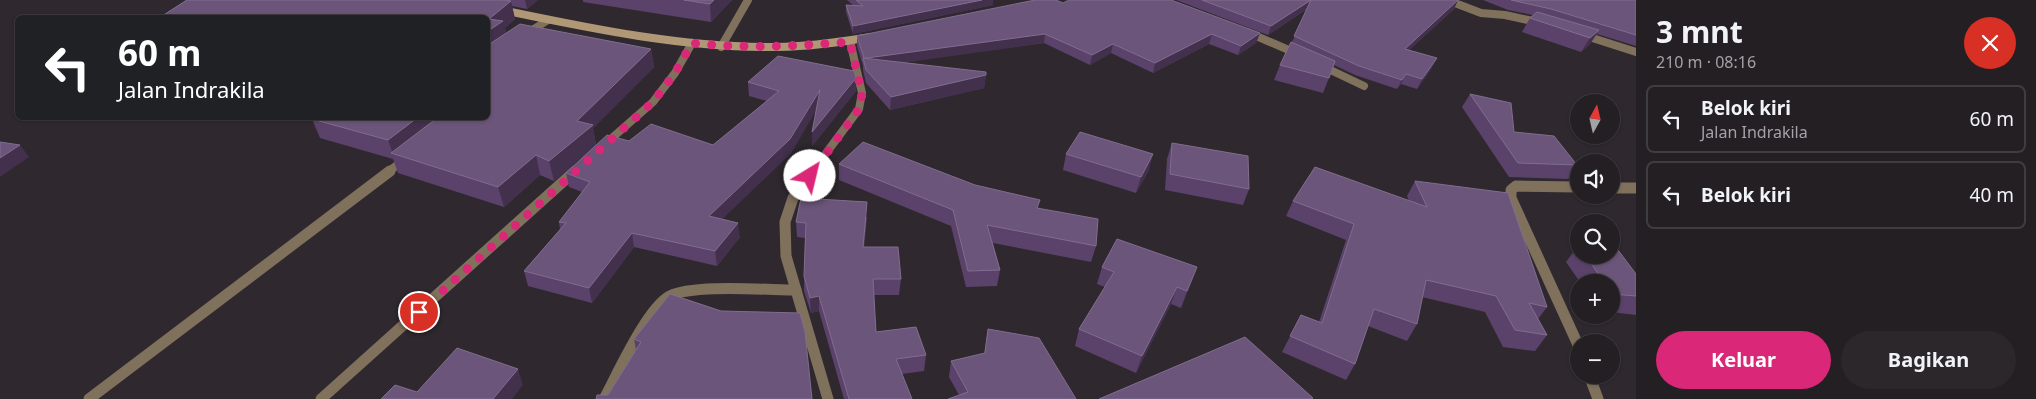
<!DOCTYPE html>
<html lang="id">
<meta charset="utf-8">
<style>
:root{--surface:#231f23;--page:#2b272b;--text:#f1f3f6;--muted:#a3a2a6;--line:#403d41;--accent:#db2777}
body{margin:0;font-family:"Noto Sans",sans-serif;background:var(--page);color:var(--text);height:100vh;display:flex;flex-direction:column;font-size:19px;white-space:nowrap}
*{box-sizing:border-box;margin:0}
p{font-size:16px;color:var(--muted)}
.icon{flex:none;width:28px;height:28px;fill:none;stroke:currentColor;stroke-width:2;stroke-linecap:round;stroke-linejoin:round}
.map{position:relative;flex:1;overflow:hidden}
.sheet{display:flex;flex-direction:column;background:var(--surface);width:400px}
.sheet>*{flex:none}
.banner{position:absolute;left:15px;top:15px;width:475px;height:105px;border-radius:8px;box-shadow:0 1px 4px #0004,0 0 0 1px var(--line);background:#202124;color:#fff;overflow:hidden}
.needle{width:32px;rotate:8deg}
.buttons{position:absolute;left:1570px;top:94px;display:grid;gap:10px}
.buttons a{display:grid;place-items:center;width:50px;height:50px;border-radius:50%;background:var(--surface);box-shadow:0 1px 4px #0004,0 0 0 1px var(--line);font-size:25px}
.pin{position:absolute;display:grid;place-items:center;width:42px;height:42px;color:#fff;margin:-21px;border:2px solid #fff;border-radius:50%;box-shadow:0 1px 5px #0007}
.me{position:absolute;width:55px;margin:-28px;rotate:36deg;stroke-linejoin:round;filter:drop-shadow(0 0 4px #0008)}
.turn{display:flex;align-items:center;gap:18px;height:105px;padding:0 20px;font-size:22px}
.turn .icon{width:65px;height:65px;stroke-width:2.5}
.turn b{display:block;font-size:35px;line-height:42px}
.round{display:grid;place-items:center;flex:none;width:52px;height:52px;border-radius:26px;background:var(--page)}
.summary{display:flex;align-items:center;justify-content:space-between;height:85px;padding:0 20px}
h1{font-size:30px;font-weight:700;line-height:38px}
.button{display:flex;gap:10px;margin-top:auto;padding:10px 20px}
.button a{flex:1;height:58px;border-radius:30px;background:var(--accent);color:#fff;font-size:20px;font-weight:700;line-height:58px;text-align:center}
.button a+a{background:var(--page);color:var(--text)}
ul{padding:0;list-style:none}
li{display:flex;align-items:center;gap:15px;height:68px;margin:0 10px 8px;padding:0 10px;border:2px solid var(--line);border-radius:8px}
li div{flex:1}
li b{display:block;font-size:19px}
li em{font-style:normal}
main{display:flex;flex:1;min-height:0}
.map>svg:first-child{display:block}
</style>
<main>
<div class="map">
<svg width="1636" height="399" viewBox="0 0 1636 399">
<rect width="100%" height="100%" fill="#2f292f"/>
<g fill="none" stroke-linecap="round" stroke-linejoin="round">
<g stroke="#80715c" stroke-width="8">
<path d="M 526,34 L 548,20"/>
<path d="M 721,47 L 748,0"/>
<path d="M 604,145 L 653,102 L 675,73 L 692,43"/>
<path d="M 388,172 L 405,159"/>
<path d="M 574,172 L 576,170"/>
</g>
<g stroke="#80715c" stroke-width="11">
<path d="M 89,399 L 390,171"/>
<path d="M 321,399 L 575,171"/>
</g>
<g stroke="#80715c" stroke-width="8">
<path d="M 1447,0 L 1481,13 L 1505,15 L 1542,23"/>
<path d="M 1247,32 L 1298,54"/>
<path d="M 1583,35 L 1636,52"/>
<path d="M 1320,65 L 1364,86"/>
<path d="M 812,172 L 859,109 L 862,93 L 850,41"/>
</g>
<g stroke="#80715c" stroke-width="11">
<path d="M 813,171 L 793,198 L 785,222 L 786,256 L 828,399"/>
<path d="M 1579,187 L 1516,186 L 1511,190 L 1511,198 L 1579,347"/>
<path d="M 1611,188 L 1636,188"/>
<path d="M 1589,375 L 1598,399"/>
<path d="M 604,399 C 617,375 647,308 670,296 C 691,284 769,290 796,290"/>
</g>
<path stroke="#b09877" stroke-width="8" d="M 502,10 C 593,29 684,48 777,47 C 808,47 840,42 871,37"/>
</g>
<g fill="#5b426b">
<path d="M 185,0 L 538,0 L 527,9 L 512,6 L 515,19 L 505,28 L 506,33 L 651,49 L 654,67 L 593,128 L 596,145 L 629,141 L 713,145 L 767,101 L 749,96 L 748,82 L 856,91 L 812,146 L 816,109 L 791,153 L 722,219 L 740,237 L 717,266 L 634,247 L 592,303 L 528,286 L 524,271 L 560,229 L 559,222 L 582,192 L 569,187 L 566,173 L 596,145 L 554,181 L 540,175 L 504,207 L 398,173 L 393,159 L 320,138 L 312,119 L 488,118 L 488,18 L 162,18 L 162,16 L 186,0 Z"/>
<path d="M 583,0 L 732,0 L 711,22 L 583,2 Z"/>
<path d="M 847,0 L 993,0 L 993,5 L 853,34 L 846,12 L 846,5 L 853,5 Z"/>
<path d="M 1176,0 L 1458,0 L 1454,9 L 1409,50 L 1432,68 L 1417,89 L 1401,84 L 1397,89 L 1355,75 L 1334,65 L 1323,93 L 1274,80 L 1280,65 L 1292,42 L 1307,9 L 1268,35 Z"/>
<path d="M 1483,0 L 1636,0 L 1636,46 L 1597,34 L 1590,44 L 1581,52 L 1522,32 L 1530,18 L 1533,15 L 1508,10 Z"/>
<path d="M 1063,3 L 1260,33 L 1256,43 L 1238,55 L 1209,44 L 1153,73 L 1111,53 L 1090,65 L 1044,43 L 904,62 L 986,75 L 984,88 L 890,110 L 866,83 L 863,70 L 863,66 L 857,46 L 857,36 Z"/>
<path d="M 1470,94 L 1514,132 L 1577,165 L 1568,179 L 1509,177 L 1462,107 Z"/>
<path d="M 1172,143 L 1249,189 L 1243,205 L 1165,190 L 1167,159 Z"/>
<path d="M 1066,154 L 1149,170 L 1136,193 L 1063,170 Z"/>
<path d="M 839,164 L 975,185 L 1038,208 L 1096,246 L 1091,262 L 993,243 L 1000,270 L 997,286 L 966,287 L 951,226 L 839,180 Z"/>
<path d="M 1415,181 L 1547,307 L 1538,319 L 1547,335 L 1535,351 L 1503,347 L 1485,312 L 1422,297 L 1417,324 L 1407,341 L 1368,326 L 1355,364 L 1346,380 L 1282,352 L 1301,315 L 1319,322 L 1346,240 L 1286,216 L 1293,201 L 1409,201 L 1407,196 Z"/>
<path d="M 867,217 L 864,247 L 901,279 L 899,295 L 874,295 L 876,332 L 926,355 L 924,371 L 902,374 L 912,399 L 844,399 L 819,311 L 811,313 L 804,291 L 805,238 L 797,237 L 796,222 Z"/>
<path d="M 1578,246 L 1579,255 L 1611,255 L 1636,274 L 1636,315 L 1611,312 L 1611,282 L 1580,282 L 1566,262 Z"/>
<path d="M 1102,267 L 1197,267 L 1181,308 L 1171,304 L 1136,373 L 1075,346 L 1079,329 L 1105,287 L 1097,284 Z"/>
<path d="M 988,329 L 1076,399 L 959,395 L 949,377 L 951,361 L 984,354 Z"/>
<path d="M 634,339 L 812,399 L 608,395 L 636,350 Z"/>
</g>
<g fill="#42304d">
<path d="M 525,0 L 538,0 L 527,9 Z"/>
<path d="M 714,0 L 732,0 L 711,22 L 710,4 Z"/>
<path d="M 982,0 L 993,0 L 993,5 L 853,34 L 853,26 Z"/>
<path d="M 1312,0 L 1308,8 L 1268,35 L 1271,26 Z"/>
<path d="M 1458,0 L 1454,9 L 1400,58 L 1405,49 Z"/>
<path d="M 511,1 L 515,19 L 505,28 L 507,39 L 488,53 L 488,31 L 489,19 Z"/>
<path d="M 1599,30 L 1590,44 L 1581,52 L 1590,38 Z"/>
<path d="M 1260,33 L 1256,43 L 1238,55 L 1241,46 Z"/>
<path d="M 1045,34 L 1044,43 L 866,68 L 864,58 Z"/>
<path d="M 1212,34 L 1209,44 L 1153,73 L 1155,63 Z"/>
<path d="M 1113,44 L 1111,53 L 1090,65 L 1092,55 Z"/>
<path d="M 651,49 L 654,67 L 593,128 L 596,145 L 554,181 L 549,161 L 577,121 Z"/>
<path d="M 1437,58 L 1432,68 L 1417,89 L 1422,79 Z"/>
<path d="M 1406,74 L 1401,84 L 1397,89 L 1402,80 Z"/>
<path d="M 986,75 L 984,88 L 890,110 L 891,97 Z"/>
<path d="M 856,78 L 856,91 L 812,146 L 812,132 Z"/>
<path d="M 820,90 L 820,104 L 791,153 L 710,231 L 709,216 Z"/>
<path d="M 417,118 L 449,118 L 393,154 L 388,140 Z"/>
<path d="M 20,145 L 29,157 L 0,177 L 0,158 Z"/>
<path d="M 1153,154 L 1149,170 L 1136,193 L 1141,177 Z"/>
<path d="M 536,155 L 540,175 L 504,207 L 498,187 Z"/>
<path d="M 738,223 L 740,237 L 717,266 L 715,251 Z"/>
<path d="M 632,233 L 634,247 L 592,303 L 589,288 Z"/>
<path d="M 1197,267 L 1191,284 L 1181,308 L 1187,291 Z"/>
<path d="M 1177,287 L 1171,304 L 1136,373 L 1142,356 Z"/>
<path d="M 819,296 L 819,311 L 811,313 L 810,298 Z"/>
<path d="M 518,369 L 523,385 L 512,399 L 493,399 Z"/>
</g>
<g fill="#6b557a" stroke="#816d8e">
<path d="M 187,0 L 505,0 L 511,1 L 489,19 L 503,21 L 488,31 L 488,18 L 177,18 L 162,16 Z"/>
<path d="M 684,0 L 714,0 L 710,4 Z"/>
<path d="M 856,0 L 982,0 L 853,26 L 846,5 L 863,6 Z"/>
<path d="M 1035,0 L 1056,0 L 1063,3 L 1069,0 L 1171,0 L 1260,33 L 1241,46 L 1212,34 L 1155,63 L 1113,44 L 1092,55 L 1045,34 L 867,58 L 864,58 L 857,36 Z"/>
<path d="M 1202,0 L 1311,0 L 1271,26 Z"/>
<path d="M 1311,0 L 1458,0 L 1405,49 L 1437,58 L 1422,79 L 1406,74 L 1402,80 L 1359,66 L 1294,36 Z"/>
<path d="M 1511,0 L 1636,0 L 1636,35 L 1551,9 Z"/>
<path d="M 1537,12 L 1599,30 L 1590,38 L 1530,18 Z"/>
<path d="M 520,24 L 651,49 L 577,121 L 593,125 L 549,161 L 536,155 L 498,187 L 391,153 L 437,118 L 488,118 L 488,45 Z"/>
<path d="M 1291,42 L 1335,61 L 1329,78 L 1280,65 Z"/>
<path d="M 778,56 L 854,71 L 856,78 L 812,132 L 820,90 L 790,139 L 709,216 L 738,223 L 715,251 L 632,233 L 589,288 L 524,271 L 566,223 L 559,222 L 590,182 L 566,173 L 607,135 L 629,141 L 651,124 L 713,145 L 779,91 L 748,82 Z"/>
<path d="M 863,58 L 986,72 L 986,75 L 891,97 L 866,70 Z"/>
<path d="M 1470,94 L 1511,103 L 1514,132 L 1554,136 L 1577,165 L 1518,163 Z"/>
<path d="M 314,118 L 417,118 L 388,140 L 312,119 Z"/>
<path d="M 1080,132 L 1153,154 L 1141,177 L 1066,154 Z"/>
<path d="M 0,142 L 20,145 L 0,158 Z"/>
<path d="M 863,142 L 975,185 L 1040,200 L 1037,208 L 1098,219 L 1096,246 L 987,225 L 1000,270 L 968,271 L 953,210 L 839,164 Z"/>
<path d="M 1172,143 L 1248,156 L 1249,189 L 1170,174 Z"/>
<path d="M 1315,167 L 1427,207 L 1415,181 L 1508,193 L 1547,307 L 1529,303 L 1547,335 L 1515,330 L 1496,296 L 1426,280 L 1417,324 L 1374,309 L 1355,364 L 1290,336 L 1301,315 L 1322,323 L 1354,224 L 1293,201 Z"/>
<path d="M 801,198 L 867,202 L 863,247 L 898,247 L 901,279 L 873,279 L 876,332 L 916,327 L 926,355 L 896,359 L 912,399 L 849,399 L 819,296 L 810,298 L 804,276 L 806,223 L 796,222 Z"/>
<path d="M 1117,239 L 1197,267 L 1187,291 L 1177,287 L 1142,356 L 1079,329 L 1114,272 L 1102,267 Z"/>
<path d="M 1611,250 L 1618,250 L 1636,274 L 1636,296 L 1612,294 L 1611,292 L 1611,282 L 1604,282 L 1585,255 L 1611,255 Z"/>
<path d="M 670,294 L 721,311 L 800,313 L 805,332 L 812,399 L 596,399 L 597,395 L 608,395 L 641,342 L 634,339 Z"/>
<path d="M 988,329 L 1039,338 L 1076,399 L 948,399 L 968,392 L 951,361 L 985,353 Z"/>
<path d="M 1245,337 L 1313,398 L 1311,399 L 1099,399 Z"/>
<path d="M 457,348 L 518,369 L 493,399 L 381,399 L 395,385 L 417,392 Z"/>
</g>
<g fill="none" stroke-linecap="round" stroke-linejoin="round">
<path stroke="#db2777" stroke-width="9" stroke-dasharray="0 16.2" d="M 419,312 L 653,102 L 675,73 L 692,43 C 745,49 797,46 850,42 L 862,94 L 859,109 L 810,176"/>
</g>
</svg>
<div class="buttons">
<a><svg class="needle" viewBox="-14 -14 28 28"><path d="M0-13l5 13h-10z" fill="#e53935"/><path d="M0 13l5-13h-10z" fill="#a3a2a6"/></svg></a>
<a><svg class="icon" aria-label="sound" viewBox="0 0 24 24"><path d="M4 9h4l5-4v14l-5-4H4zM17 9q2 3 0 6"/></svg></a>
<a><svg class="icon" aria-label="search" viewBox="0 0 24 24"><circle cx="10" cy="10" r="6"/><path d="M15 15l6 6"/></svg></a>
<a>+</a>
<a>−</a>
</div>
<div class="pin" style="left:419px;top:312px;background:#d93025"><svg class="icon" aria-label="arrive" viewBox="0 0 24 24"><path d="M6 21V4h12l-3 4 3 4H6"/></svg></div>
<svg class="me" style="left:810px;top:176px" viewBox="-20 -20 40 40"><circle r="19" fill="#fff"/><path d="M0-13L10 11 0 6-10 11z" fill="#db2777"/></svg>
<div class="banner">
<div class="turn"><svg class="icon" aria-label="left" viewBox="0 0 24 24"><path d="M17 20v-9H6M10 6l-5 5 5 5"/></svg><div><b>60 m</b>Jalan Indrakila</div></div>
</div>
</div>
<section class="sheet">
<div class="summary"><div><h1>3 mnt</h1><p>210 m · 08:16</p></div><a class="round" style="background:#d93025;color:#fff"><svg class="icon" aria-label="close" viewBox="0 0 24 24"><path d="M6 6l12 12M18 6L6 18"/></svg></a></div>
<ul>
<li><svg class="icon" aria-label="left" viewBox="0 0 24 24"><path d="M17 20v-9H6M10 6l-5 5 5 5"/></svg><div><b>Belok kiri</b><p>Jalan Indrakila</p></div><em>60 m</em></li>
<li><svg class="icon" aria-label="left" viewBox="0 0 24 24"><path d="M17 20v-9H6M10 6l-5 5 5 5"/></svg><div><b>Belok kiri</b></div><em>40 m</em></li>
</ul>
<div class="button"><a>Keluar</a><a>Bagikan</a></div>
</section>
</main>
